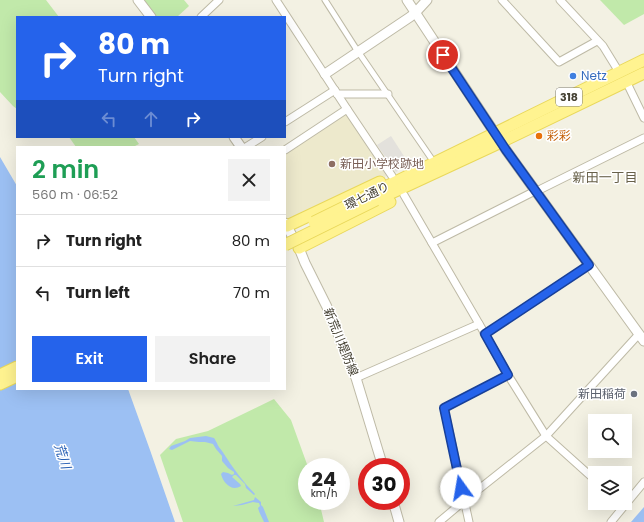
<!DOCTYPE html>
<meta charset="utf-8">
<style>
:root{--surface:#fff;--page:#f2f2f2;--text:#222;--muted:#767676;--line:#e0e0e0;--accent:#2563eb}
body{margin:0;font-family:Poppins,"Noto Sans JP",sans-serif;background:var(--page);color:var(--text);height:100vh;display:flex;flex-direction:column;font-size:15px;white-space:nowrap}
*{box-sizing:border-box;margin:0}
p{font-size:13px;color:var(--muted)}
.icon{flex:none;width:22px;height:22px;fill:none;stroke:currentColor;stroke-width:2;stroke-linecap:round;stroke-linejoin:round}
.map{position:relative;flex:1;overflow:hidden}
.sheet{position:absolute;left:16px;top:146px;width:270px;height:244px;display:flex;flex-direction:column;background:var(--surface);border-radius:0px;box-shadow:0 4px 16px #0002}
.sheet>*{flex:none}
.hud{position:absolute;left:16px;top:16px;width:270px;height:122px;border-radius:0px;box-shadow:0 4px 16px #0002;background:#2563eb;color:#fff;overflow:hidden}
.buttons{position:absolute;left:588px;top:414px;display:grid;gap:8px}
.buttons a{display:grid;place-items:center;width:44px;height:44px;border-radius:0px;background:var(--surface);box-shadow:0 4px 16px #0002;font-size:20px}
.speed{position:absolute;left:298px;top:458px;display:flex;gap:8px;font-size:20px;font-weight:700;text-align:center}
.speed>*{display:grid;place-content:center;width:52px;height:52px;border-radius:50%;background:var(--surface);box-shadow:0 4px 16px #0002;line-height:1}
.speed small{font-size:10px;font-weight:400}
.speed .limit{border:6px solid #d22;background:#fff;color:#111}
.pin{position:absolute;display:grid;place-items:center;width:34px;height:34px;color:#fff;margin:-17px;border:2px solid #fff;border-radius:50%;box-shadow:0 1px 4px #0007}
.me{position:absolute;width:44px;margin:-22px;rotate:347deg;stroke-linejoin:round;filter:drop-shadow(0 0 3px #0008)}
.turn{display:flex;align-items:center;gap:14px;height:84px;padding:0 16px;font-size:18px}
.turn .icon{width:52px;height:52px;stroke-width:2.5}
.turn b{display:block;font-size:28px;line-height:34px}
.lanes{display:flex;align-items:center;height:38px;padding:0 16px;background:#0003;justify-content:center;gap:20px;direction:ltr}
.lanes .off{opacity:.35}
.round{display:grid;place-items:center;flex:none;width:42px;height:42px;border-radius:0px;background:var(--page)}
.overview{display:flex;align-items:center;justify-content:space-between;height:68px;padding:0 16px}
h1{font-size:24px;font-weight:600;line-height:30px;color:#1e9e55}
.primary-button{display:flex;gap:8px;margin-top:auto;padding:8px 16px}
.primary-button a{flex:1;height:46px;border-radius:0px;background:var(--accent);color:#fff;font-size:16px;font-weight:600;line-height:46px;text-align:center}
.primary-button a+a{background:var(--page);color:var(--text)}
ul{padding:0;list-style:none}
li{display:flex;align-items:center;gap:12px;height:52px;padding:0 16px;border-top:1px solid var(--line)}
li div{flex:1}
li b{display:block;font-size:15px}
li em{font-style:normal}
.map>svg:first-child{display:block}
</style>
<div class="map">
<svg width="644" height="522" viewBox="0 0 644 522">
<rect width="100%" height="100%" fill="#f3f1e3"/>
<path fill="#ede9cc" d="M 346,113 L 386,175 L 385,178 L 288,221 L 285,219 L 285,152 Z"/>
<g fill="#c1e9aa">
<path d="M 0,0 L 46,0 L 59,17 L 17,17 L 17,109 L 13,106 L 0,92 Z"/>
<path d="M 143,0 L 184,0 L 189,6 L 177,17 L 156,17 Z"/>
<path d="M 600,0 L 644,0 L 644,14 L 624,25 Z"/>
<path d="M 69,137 L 134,137 L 139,144 L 133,147 L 76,147 Z"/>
<path d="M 274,399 L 291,420 L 308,467 L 307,467 L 307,501 L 319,501 L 324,522 L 183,522 L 160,455 L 176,439 L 208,431 Z"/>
</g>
<path fill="#e3e1dc" d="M 391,136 L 409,164 L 396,172 L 377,145 Z"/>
<g fill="#9cc0f3">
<path d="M 0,157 L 17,186 L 17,389 L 128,389 L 150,450 L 175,522 L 0,522 Z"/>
<path d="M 206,436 L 214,438 C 215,439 216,442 217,443 C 218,447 222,450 224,454 C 233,468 243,482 255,494 L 254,495 L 246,488 L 245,484 L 236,475 L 234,475 L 232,477 L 240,484 L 241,486 C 232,492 223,483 221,474 L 223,472 L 228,473 L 232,475 L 234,474 L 234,472 L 228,468 L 222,461 L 222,456 L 216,449 L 213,444 L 205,442 L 199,442 L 190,441 L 172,450 L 169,449 L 171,446 L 185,441 L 190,438 Z"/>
<path d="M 255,497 L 261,502 L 261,505 L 263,507 L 269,522 L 264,522 C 262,517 259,513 258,508 L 260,506 L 259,503 L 253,502 L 242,505 L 233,506 L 254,500 Z"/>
<path d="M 644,507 L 644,522 L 631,522 Z"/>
</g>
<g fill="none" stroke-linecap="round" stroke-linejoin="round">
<defs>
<path id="pedestrian" d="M 325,0 L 355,47 L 431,158"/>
<g id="minor">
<path d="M 276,0 L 347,109 L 392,176"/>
<path d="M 502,0 L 559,62 L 597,41"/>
<path d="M 560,0 L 603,46 L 619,72"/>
<path d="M 201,17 L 219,0"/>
<path d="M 626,81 L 644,118"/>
<path d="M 337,94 L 388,94"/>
<path d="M 285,122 L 335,90"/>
<path d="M 246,147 L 262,137"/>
<path d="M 285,150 L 347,109"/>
<path d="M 404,195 L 485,334 L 508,375 L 546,436 L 595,480"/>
<path d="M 432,243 L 535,191 L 541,189 L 644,138"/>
<path d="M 485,334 L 589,265"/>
<path d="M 356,378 L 479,324"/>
<path d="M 439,522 L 464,501 L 546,436 L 639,334"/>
<path d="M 469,522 L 444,408 L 508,375"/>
<path d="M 611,522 L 644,482"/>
</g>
<g id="tertiary">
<path d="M 138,0 L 151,17"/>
<path d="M 407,0 L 506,150 L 644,341"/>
<path d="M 325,74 L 410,17 L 415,13 L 427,0"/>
<path d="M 234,137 L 241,147"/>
<path d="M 285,223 L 299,248 L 305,263 L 327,307 L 356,378 L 383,467"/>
<path d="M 393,501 L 399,522"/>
</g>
<g id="primary">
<path d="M 373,193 L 644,60"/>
<path d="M 376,200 L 501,142 L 644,73"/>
<path d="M 287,226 L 380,182"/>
<path d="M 299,248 L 390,202"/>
<path d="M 0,375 L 17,367"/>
<path d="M 0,384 L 17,376"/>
</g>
</defs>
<use href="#pedestrian" stroke="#bebaa6" stroke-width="7"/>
<use href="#minor" stroke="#bebaa6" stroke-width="9"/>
<use href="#tertiary" stroke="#bebaa6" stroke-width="11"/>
<use href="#primary" stroke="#e9d85b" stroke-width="13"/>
<use href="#pedestrian" stroke="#fff" stroke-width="5"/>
<use href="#minor" stroke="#fff" stroke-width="7"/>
<use href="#tertiary" stroke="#fff" stroke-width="9"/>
<use href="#primary" stroke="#fff390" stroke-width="11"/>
<defs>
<g id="primary-bridge">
<path d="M 314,222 L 373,193"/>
<path d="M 285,245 L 376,200"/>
</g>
</defs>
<use href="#primary-bridge" stroke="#e9d85b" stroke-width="13" stroke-linecap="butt"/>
<use href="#primary-bridge" stroke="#fff390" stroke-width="11"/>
</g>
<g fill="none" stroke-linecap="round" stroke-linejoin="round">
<defs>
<path id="route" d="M 443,55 L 506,150 L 589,265 L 485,334 L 508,375 L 444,408 L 461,488"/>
</defs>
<use href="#route" stroke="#184099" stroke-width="10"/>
<use href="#route" stroke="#2563eb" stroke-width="7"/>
</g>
<circle fill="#3f7fe0" stroke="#fff" stroke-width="1.5" cx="573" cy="76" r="4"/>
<circle fill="#e8710a" stroke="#fff" stroke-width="1.5" cx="539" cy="136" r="4"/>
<circle fill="#8d6e63" stroke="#fff" stroke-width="1.5" cx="332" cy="164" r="4"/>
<circle fill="#6b7280" stroke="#fff" stroke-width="1.5" cx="634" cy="394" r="4"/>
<g text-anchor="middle" stroke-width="3" stroke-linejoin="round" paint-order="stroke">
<rect fill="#fff" stroke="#7d7a70" stroke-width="1" x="556" y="88" width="26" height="18" rx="3"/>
<g font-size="11" font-weight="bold" fill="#454133">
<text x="569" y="101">318</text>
</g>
<g font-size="12" fill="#366cbe" stroke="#fff" text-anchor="start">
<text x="581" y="80">Netz</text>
</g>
<g font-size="12" fill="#c56008" stroke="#fff" text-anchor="start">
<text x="547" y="140">彩彩</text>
</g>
<g font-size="12" fill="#785e54" stroke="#fff" text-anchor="start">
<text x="340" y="168">新田小学校跡地</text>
</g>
<g font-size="12" fill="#454133" stroke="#fff">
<text transform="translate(367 196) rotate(-26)" y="4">環七通り</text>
<text transform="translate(341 342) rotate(68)" y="4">新荒川堤防線</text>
</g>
<g font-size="12" fill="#5b616d" stroke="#fff" text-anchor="end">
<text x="626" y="398">新田稲荷</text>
</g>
<g font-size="13" fill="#68614a" stroke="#fff">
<text x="605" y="182">新田一丁目</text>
</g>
<g font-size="13" font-style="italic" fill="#2860b5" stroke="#fff">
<text transform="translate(63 456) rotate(72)" y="5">荒川</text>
</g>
</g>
</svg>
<div class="buttons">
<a><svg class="icon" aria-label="search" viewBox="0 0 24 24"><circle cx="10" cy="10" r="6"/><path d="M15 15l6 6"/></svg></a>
<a><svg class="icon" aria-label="layers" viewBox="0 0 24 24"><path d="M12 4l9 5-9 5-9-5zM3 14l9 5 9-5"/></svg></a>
</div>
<div class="speed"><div>24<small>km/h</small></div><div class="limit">30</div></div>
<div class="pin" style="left:443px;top:55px;background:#d93025"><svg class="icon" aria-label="arrive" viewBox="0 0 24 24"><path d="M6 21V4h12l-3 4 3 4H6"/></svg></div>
<svg class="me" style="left:461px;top:488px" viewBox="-20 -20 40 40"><circle r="19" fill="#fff"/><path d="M0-13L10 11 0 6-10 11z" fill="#2563eb"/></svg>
<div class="hud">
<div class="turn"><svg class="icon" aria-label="right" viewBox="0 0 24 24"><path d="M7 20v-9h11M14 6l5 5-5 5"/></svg><div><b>80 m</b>Turn right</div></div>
<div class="lanes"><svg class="icon off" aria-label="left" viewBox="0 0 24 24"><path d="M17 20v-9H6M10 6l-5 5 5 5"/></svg><svg class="icon off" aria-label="ahead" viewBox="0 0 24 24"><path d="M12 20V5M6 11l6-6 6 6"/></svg><svg class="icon" aria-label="right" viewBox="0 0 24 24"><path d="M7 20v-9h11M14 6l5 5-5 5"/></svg></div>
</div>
<section class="sheet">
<div class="overview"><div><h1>2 min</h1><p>560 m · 06:52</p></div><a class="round"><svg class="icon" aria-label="close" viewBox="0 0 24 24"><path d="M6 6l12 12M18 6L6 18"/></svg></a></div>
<ul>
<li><svg class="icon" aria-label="right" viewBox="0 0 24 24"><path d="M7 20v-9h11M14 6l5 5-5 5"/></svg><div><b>Turn right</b></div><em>80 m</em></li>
<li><svg class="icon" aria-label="left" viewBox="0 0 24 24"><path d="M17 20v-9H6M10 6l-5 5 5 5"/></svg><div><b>Turn left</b></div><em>70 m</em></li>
</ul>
<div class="primary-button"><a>Exit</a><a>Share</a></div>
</section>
</div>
